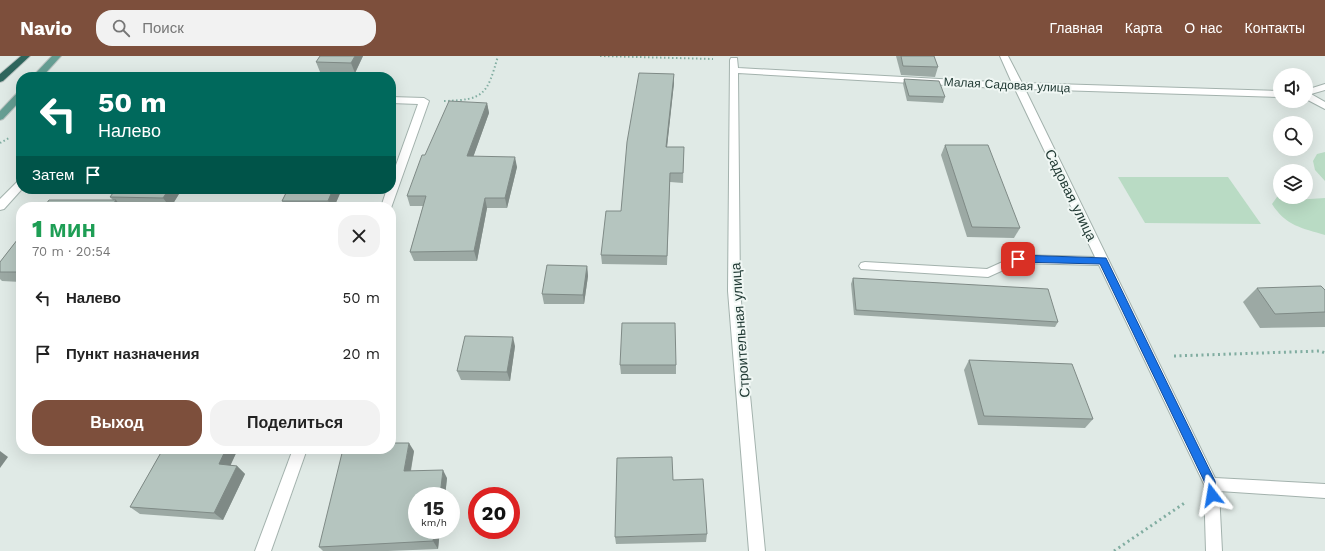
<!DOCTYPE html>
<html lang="ru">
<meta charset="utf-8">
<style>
:root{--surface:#fff;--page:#f2f2f2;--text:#222;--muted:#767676;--accent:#7d4f3c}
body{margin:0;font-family:"Work Sans",sans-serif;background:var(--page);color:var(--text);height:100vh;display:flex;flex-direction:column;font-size:15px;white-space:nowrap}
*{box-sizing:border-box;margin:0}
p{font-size:13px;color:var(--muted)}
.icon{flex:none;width:22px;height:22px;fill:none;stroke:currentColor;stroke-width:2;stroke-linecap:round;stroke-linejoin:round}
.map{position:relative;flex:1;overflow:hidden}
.details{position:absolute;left:16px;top:146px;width:380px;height:252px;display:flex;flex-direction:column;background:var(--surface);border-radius:16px;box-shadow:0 4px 16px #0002}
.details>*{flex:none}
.top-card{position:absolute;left:16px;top:16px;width:380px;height:122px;border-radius:16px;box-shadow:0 4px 16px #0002;background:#00695c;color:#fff;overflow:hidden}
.tools{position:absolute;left:1273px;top:12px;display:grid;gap:8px}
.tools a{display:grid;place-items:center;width:40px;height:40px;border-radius:50%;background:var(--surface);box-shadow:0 4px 16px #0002;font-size:20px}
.speed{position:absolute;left:408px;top:431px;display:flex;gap:8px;font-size:20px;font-weight:700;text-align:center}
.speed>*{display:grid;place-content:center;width:52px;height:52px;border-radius:50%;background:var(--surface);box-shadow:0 4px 16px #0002;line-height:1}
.speed small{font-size:10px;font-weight:400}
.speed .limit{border:6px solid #d22;background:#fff;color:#111}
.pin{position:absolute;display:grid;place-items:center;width:34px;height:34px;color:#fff;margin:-17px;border-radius:8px;box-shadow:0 2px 6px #0006}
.me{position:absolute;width:44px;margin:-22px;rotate:346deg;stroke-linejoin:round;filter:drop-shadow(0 0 3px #0008)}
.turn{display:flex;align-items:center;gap:14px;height:84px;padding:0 16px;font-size:18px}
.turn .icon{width:52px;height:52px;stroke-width:2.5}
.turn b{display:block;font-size:28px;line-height:34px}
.then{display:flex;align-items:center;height:38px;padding:0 16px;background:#0003;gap:8px;font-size:15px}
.round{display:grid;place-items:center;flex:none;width:42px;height:42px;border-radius:16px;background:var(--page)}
.overview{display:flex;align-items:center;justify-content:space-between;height:68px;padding:0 16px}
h1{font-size:24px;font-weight:800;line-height:30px;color:#1e9e55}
.cta{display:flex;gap:8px;margin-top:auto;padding:8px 16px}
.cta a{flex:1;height:46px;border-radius:16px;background:var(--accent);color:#fff;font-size:16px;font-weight:800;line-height:46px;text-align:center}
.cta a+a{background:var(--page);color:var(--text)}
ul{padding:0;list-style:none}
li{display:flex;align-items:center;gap:12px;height:56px;padding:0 16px}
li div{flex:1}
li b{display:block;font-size:15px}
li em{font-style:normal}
header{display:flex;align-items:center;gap:24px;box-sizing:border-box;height:56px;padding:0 20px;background:var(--accent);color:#fff}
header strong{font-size:19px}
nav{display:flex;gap:22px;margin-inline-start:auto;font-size:14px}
.search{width:280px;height:36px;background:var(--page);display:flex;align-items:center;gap:10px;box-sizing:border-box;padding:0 14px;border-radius:16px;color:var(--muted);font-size:15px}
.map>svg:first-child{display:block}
</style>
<header>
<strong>Navio</strong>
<div class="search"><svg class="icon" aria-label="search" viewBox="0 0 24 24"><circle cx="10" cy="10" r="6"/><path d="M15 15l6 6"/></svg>Поиск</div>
<nav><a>Главная</a><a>Карта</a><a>О нас</a><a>Контакты</a></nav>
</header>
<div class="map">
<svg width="1325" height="495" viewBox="0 0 1325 495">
<rect width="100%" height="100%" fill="#e0eae6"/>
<g fill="#b9dbc4">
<path d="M 1325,96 L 1325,125 L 1315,114 L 1313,105 L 1317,98 Z"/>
<path d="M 1118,121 L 1228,121 L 1261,168 L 1145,167 Z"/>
<path d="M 1277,141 L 1294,144 L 1325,142 L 1325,179 C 1302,172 1286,170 1272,148 Z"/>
</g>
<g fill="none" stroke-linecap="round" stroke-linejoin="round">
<defs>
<g id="minor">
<path d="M 1000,0 L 1008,0 L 1022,27 L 1280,35 L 1280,41 L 1025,33 L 1215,422 L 1325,428 L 1325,442 L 1219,435 L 1222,495 L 1206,495 L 1204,428 L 1099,209 L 1019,207 L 988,221 L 861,213 L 859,210 L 861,207 L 865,206 L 987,213 L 1018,199 L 1095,201 L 1015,33 L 738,17 L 740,235 L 765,495 L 749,495 L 728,235 L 730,4 L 731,2 L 737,2 L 738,12 L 1012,27 Z"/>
<path d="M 1325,28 L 1325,34 L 1311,38 L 1325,46 L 1325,53 L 1306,43 L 1306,34 Z"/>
<path d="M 391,41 L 424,42 L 429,45 L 391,152 L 381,151 L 387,133 L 391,133 L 391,123 L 418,48 L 391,47 Z"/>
<path d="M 21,124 L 22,133 L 4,153 L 0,154 L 0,143 L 17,126 Z"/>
<path d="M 293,393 L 307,393 L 271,495 L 255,495 Z"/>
</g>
<g id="major">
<path d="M 52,0 L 61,0 L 42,21 L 32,21 Z"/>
<path d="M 21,35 L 21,44 L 3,63 L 0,64 L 0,55 L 18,36 Z"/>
</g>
<path id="highway" d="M 21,0 L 30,0 L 3,25 L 0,26 L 0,18 Z"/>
</defs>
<use href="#minor" stroke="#a3b2ad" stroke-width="2"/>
<use href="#major" stroke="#bcc4c2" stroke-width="2"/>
<use href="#highway" stroke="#bcc4c2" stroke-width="2"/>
<g stroke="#81ada1" stroke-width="2" stroke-dasharray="1.5 2.5" stroke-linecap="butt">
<path d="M 600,0 L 713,3"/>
<path d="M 444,45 C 485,44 487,38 498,0"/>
<path d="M 0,87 L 9,82"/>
</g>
<g stroke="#81ada1" stroke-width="3" stroke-dasharray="2 3.5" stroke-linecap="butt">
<path d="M 1174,300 L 1320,295 L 1325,297"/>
<path d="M 1114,495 L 1186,446"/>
</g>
<use href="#minor" fill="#fff" fill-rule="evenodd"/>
<use href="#major" fill="#669e93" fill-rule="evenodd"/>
<use href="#highway" fill="#2e655c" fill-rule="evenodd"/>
</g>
<g fill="#9ca9a4">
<path d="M 320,0 L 363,0 L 355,17 L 320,16 L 316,6 Z"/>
<path d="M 896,0 L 934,0 L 938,11 L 935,21 L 901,19 Z"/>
<path d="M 674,18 L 674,27 L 667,91 L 684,91 L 683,127 L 670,126 L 667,209 L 602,208 L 601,199 L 621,155 Z"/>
<path d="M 904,23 L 945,41 L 943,47 L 907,45 L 903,28 Z"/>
<path d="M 487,47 L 489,57 L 473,101 L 517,111 L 507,152 L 487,152 L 477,205 L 414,205 L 410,196 L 423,150 L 410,150 L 407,140 Z"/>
<path d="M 945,89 L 1020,172 L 1014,182 L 967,181 L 941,99 Z"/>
<path d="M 116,133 L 182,133 L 171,151 L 44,151 L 113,144 L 110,141 Z"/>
<path d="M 288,133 L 342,133 L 334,151 L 286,151 L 282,145 Z"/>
<path d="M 21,179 L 21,226 L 2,225 L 0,223 L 0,206 Z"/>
<path d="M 587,210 L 588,220 L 584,248 L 544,248 L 542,238 Z"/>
<path d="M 853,222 L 1058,266 L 1055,271 L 854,259 L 851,228 Z"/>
<path d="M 1257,232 L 1325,234 L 1325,271 L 1260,272 L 1243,246 Z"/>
<path d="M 515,290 L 510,325 L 461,324 L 457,315 Z"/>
<path d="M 969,304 L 1093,363 L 1085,372 L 978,369 L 964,314 Z"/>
<path d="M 620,309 L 676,309 L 676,318 L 621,318 Z"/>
<path d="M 163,393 L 238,393 L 230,409 L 237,410 L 245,418 L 223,464 L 140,458 L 130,451 Z"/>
<path d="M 414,395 L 411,415 L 447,422 L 445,440 L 417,440 L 440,474 L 438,493 L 388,495 L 323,495 L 319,491 Z"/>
<path d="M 707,478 L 706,486 L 616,488 L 615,481 Z"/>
</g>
<g fill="#7f8a86">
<path d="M 355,0 L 363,0 L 355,17 L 351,7 Z"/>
<path d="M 674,18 L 674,27 L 666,100 L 666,91 Z"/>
<path d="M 487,47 L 489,57 L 470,110 L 467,100 Z"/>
<path d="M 515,101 L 517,111 L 507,152 L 505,142 Z"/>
<path d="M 169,133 L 182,133 L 171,151 L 170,151 L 163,142 Z"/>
<path d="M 333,133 L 342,133 L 334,151 L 331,151 L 328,145 Z"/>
<path d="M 485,142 L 487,152 L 477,205 L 474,195 Z"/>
<path d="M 116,144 L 121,151 L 111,151 Z"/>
<path d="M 587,210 L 588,220 L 584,248 L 583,239 Z"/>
<path d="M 513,281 L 515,290 L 510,325 L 507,316 Z"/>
<path d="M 409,387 L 414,395 L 409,423 L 404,415 Z"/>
<path d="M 226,393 L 238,393 L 227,417 L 219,408 Z"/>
<path d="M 0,395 L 8,401 L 0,412 Z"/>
<path d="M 237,410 L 245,418 L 223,464 L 214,457 Z"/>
<path d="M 443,414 L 447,422 L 445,440 L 440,440 Z"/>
<path d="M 435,474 L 440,474 L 438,493 L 433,485 Z"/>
</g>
<g fill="#b5c5bf" stroke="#7f8a86">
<path d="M 320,0 L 355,0 L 351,7 L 316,6 Z"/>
<path d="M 901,0 L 934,0 L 938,11 L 903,10 Z"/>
<path d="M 639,17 L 674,18 L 666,91 L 684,91 L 683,117 L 670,117 L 667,200 L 601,199 L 606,155 L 621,155 L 627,86 Z"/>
<path d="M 904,23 L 939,25 L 945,41 L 909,40 Z"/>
<path d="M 449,45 L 487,47 L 467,100 L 515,101 L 505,142 L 485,142 L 474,195 L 410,196 L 426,140 L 407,140 L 422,99 L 425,99 Z"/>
<path d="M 945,89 L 988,89 L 1020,172 L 972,171 Z"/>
<path d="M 116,133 L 169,133 L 163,142 L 110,141 Z"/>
<path d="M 288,133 L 333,133 L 328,145 L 282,145 Z"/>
<path d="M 49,144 L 116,144 L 111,151 L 44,151 Z"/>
<path d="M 21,179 L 21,216 L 0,216 L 0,206 Z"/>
<path d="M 547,209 L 587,210 L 583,239 L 542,238 Z"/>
<path d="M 853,222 L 1048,233 L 1058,266 L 856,254 Z"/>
<path d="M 1321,230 L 1325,234 L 1325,256 L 1275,258 L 1257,232 Z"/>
<path d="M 622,267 L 675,267 L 676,309 L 620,309 Z"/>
<path d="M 465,280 L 513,281 L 507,316 L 457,315 Z"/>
<path d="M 969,304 L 1072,308 L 1093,363 L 984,360 Z"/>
<path d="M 391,387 L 409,387 L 404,415 L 443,414 L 440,440 L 417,440 L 417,474 L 435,474 L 433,485 L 319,491 L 343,393 L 391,393 Z"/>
<path d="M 163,393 L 226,393 L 219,408 L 237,410 L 214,457 L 130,451 Z"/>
<path d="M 672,401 L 673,424 L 703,423 L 707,478 L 615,481 L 617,402 Z"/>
</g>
<path fill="#1a73e8" stroke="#114b97" d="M 1018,199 L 1106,202 L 1215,425 L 1217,439 L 1216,442 L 1212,444 L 1208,442 L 1206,429 L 1100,208 L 1018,206 L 1013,203 Z"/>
<g text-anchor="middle" stroke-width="4" stroke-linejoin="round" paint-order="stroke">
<g font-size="12" fill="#213a34" stroke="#f0f7f4">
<text transform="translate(1007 29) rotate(3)" y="4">Малая Садовая улица</text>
</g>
<g font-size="14" fill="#213a34" stroke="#f0f7f4">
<text transform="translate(1071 139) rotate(64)" y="5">Садовая улица</text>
<text transform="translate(740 274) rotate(-94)" y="5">Строительная улица</text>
</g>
</g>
</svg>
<div class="tools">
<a><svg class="icon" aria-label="sound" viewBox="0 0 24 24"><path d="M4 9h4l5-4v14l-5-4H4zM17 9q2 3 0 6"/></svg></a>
<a><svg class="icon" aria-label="search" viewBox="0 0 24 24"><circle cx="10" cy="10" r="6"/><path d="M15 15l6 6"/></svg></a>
<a><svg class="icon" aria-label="layers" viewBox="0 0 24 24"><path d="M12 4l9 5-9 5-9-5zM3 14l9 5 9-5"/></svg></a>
</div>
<div class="speed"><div>15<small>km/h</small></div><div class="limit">20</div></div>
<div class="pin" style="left:1018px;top:203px;background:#d93025"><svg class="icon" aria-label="arrive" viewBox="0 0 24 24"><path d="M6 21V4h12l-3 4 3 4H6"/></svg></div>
<svg class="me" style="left:1212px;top:439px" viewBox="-20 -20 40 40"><path d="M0-17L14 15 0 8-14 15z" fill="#1a73e8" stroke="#fff" stroke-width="4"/></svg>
<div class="top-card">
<div class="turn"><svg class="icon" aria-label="left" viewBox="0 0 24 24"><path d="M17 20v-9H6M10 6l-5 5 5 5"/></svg><div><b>50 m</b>Налево</div></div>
<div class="then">Затем<svg class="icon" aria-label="arrive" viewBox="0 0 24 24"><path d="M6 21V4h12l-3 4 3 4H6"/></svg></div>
</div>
<section class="details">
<div class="overview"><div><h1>1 мин</h1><p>70 m · 20:54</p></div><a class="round"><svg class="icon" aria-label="close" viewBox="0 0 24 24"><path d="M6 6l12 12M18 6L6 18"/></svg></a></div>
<ul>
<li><svg class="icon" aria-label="left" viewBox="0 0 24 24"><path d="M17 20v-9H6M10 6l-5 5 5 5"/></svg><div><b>Налево</b></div><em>50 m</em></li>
<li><svg class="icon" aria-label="arrive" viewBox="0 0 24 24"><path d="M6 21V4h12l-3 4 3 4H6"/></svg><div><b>Пункт назначения</b></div><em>20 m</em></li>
</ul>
<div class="cta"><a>Выход</a><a>Поделиться</a></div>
</section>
</div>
